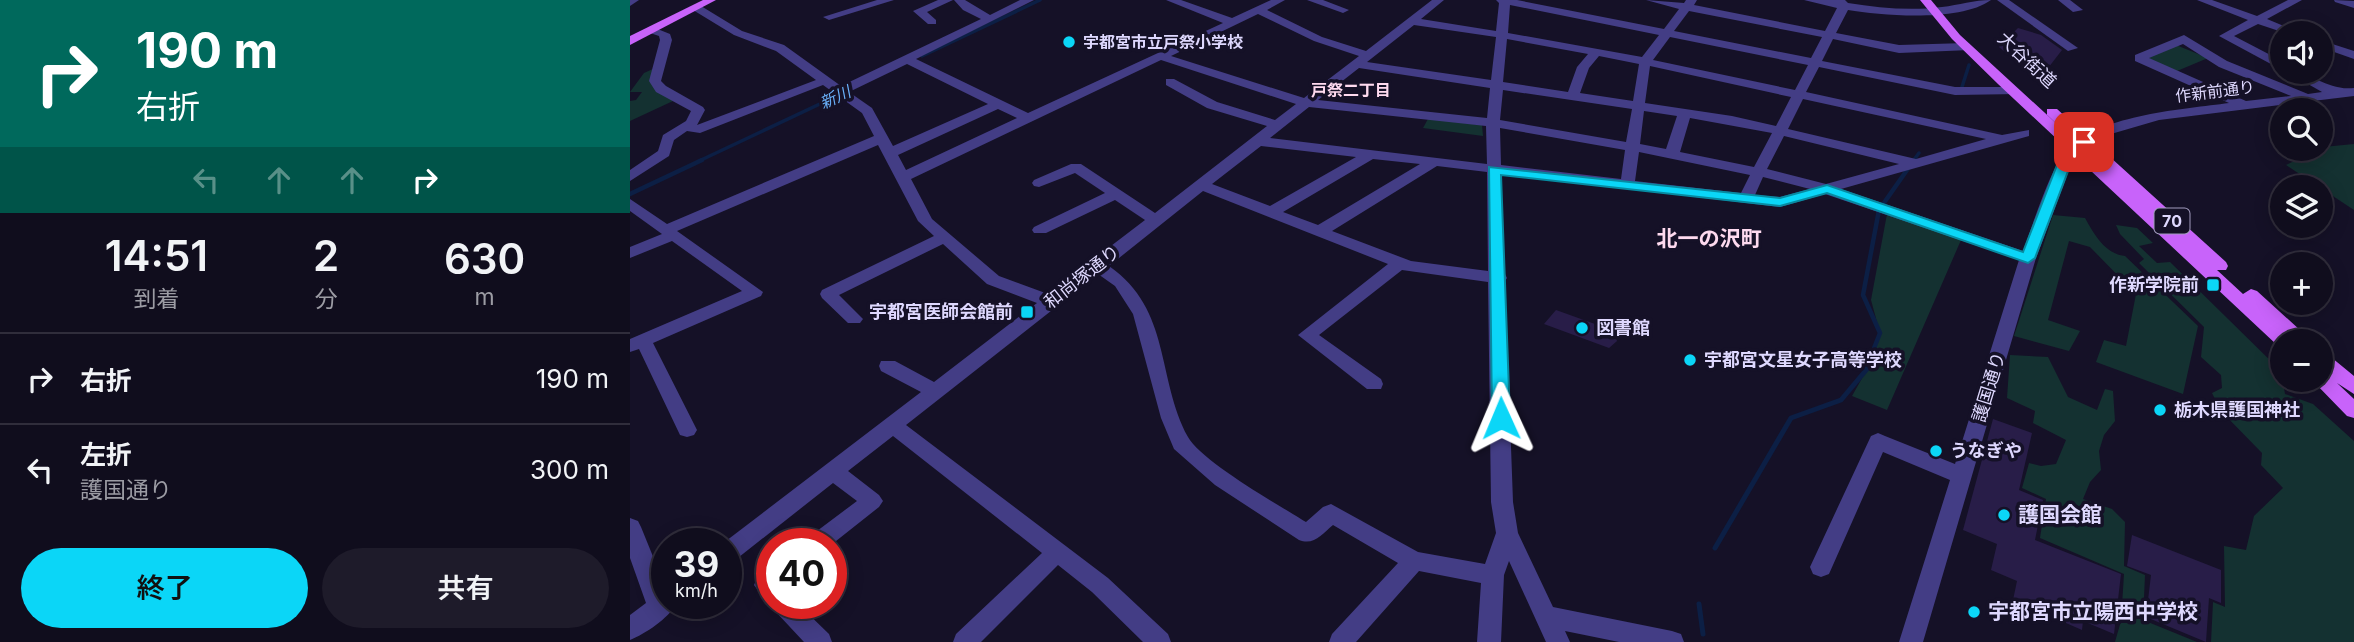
<!DOCTYPE html>
<html lang="ja">
<meta charset="utf-8">
<style>
:root{--surface:#100d1d;--page:#1e1b2a;--text:#f1f3f6;--muted:#9c9ca4;--line:#302d3b;--accent:#0bd6f7}
body{margin:0;font-family:Inter,"Noto Sans JP",sans-serif;background:var(--page);color:var(--text);height:100vh;display:flex;flex-direction:column;font-size:26px;white-space:nowrap}
*{box-sizing:border-box;margin:0}
p{font-size:23px;color:var(--muted)}
.icon{flex:none;width:38px;height:38px;fill:none;stroke:currentColor;stroke-width:2;stroke-linecap:round;stroke-linejoin:round}
.map{position:relative;flex:1;overflow:hidden}
.side{display:flex;flex-direction:column;background:var(--surface);width:630px}
.side>*{flex:none}
.hud{background:#00695c;color:#fff;overflow:hidden}
.buttons{position:absolute;left:1640px;top:21px;display:grid;gap:14px}
.buttons a{display:grid;place-items:center;width:63px;height:63px;border-radius:50%;background:var(--surface);box-shadow:0 4px 18px #0003,0 0 0 2px var(--line);font-size:35px}
.speed{position:absolute;left:21px;top:528px;display:flex;gap:14px;font-size:35px;font-weight:700;text-align:center}
.speed>*{display:grid;place-content:center;width:91px;height:91px;border-radius:50%;background:var(--surface);box-shadow:0 4px 18px #0003,0 0 0 2px var(--line);line-height:1}
.speed small{font-size:18px;font-weight:400}
.speed .limit{border:10px solid #d22;background:#fff;color:#111}
.pin{position:absolute;display:grid;place-items:center;width:60px;height:60px;color:#fff;margin:-30px;border-radius:14px;box-shadow:0 4px 10px #0006}
.me{position:absolute;width:77px;margin:-38px;rotate:359deg;stroke-linejoin:round;filter:drop-shadow(0 0 5px #0008)}
.turn{display:flex;align-items:center;gap:24px;height:147px;padding:0 21px;font-size:32px}
.turn .icon{width:91px;height:91px;stroke-width:2.5}
.turn b{display:block;font-size:49px;line-height:60px}
.lanes{display:flex;align-items:center;height:66px;padding:0 21px;background:#0003;justify-content:center;gap:35px;direction:ltr}
.lanes .off{opacity:.35}
.eta{display:flex;justify-content:space-evenly;align-items:center;height:119px;text-align:center}
.eta b{font-size:42px;font-weight:600;line-height:49px}
.primary-button{display:flex;gap:14px;margin-top:auto;padding:14px 21px}
.primary-button a{flex:1;height:80px;border-radius:42px;background:var(--accent);color:#111;font-size:28px;font-weight:600;line-height:80px;text-align:center}
.primary-button a+a{background:var(--page);color:var(--text)}
ul{padding:0;list-style:none}
li{display:flex;align-items:center;gap:21px;height:91px;padding:0 21px;border-top:2px solid var(--line)}
li div{flex:1}
li b{display:block;font-size:26px}
li em{font-style:normal}
main{display:flex;flex:1;min-height:0}
.map>svg:first-child{display:block}
</style>
<main>
<section class="side">
<div class="hud">
<div class="turn"><svg class="icon" aria-label="right" viewBox="0 0 24 24"><path d="M7 20v-9h11M14 6l5 5-5 5"/></svg><div><b>190 m</b>右折</div></div>
<div class="lanes"><svg class="icon off" aria-label="left" viewBox="0 0 24 24"><path d="M17 20v-9H6M10 6l-5 5 5 5"/></svg><svg class="icon off" aria-label="ahead" viewBox="0 0 24 24"><path d="M12 20V5M6 11l6-6 6 6"/></svg><svg class="icon off" aria-label="ahead" viewBox="0 0 24 24"><path d="M12 20V5M6 11l6-6 6 6"/></svg><svg class="icon" aria-label="right" viewBox="0 0 24 24"><path d="M7 20v-9h11M14 6l5 5-5 5"/></svg></div>
</div>
<div class="eta">
<div><b>14:51</b><p>到着</p></div>
<div><b>2</b><p>分</p></div>
<div><b>630</b><p>m</p></div>
</div>
<ul>
<li><svg class="icon" aria-label="right" viewBox="0 0 24 24"><path d="M7 20v-9h11M14 6l5 5-5 5"/></svg><div><b>右折</b></div><em>190 m</em></li>
<li><svg class="icon" aria-label="left" viewBox="0 0 24 24"><path d="M17 20v-9H6M10 6l-5 5 5 5"/></svg><div><b>左折</b><p>護国通り</p></div><em>300 m</em></li>
</ul>
<div class="primary-button"><a>終了</a><a>共有</a></div>
</section>
<div class="map">
<svg width="1724" height="642" viewBox="0 0 1724 642">
<rect width="100%" height="100%" fill="#151127"/>
<g fill="#143131">
<path d="M 1546,45 L 1578,58 L 1547,71 L 1514,58 Z"/>
<path d="M 25,68 L 24,76 L 43,101 L 0,121 L 0,101 L 6,100 L 12,92 L 0,92 L 14,73 Z"/>
<path d="M 798,119 L 852,125 L 853,136 L 793,128 Z"/>
<path d="M 1724,144 L 1724,210 L 1656,165 L 1693,147 Z"/>
<path d="M 1257,214 L 1331,240 L 1257,410 L 1222,396 L 1239,366 L 1250,333 L 1241,300 Z"/>
<path d="M 1423,215 L 1455,218 C 1464,234 1475,254 1495,256 L 1568,326 L 1553,394 L 1466,362 L 1474,340 L 1496,346 L 1506,294 L 1460,247 L 1439,241 L 1418,320 L 1450,331 L 1439,351 L 1384,336 Z"/>
<path d="M 1486,225 L 1507,228 L 1523,243 L 1509,246 L 1527,263 L 1540,262 L 1651,371 L 1655,394 L 1683,404 L 1724,441 L 1724,642 L 1581,642 L 1583,602 L 1595,607 L 1594,546 L 1616,550 L 1624,516 L 1653,488 L 1631,465 L 1632,453 L 1591,411 L 1582,393 L 1592,388 L 1591,375 L 1571,357 L 1574,327 L 1509,263 L 1514,259 L 1490,234 Z"/>
<path d="M 1380,355 L 1418,357 L 1438,397 L 1467,410 L 1475,389 L 1483,391 L 1485,421 L 1474,435 L 1469,451 L 1471,470 L 1460,482 L 1453,499 L 1482,509 L 1495,522 L 1494,566 L 1515,575 L 1513,620 L 1567,642 L 1485,642 L 1491,621 L 1494,574 L 1410,538 L 1416,499 L 1392,488 L 1399,463 L 1411,466 L 1426,464 L 1436,440 L 1403,423 L 1405,411 L 1377,398 Z"/>
</g>
<g fill="none" stroke-linecap="round" stroke-linejoin="round">
<g stroke="#0c1f45" stroke-width="3.5">
<path d="M 292,56 L 410,0"/>
<path d="M 1331,90 L 1339,65"/>
<path d="M 69,161 L 211,94"/>
<path d="M 1283,161 L 1289,153"/>
</g>
<g stroke="#0c1f45" stroke-width="4.5">
<path d="M 0,194 L 72,160"/>
<path d="M 1235,371 L 1250,333 L 1233,295 L 1249,210 L 1284,160"/>
</g>
<g stroke="#0c1f45" stroke-width="5">
<path d="M 1085,548 L 1161,418 L 1211,400 L 1237,369"/>
<path d="M 1069,604 L 1073,634"/>
</g>
</g>
<g fill="#281d48">
<path d="M 1388,28 L 1411,35 L 1432,50 L 1415,72 L 1390,65 L 1369,47 Z"/>
<path d="M 926,310 L 990,333 L 986,338 L 987,341 L 979,348 L 914,324 Z"/>
<path d="M 1363,419 L 1402,433 L 1389,490 L 1413,500 L 1405,540 L 1491,574 L 1484,634 L 1453,621 L 1452,630 L 1383,600 L 1387,581 L 1361,570 L 1367,544 L 1333,530 Z"/>
<path d="M 1502,535 L 1591,570 L 1591,603 L 1579,598 L 1576,642 L 1516,617 L 1521,575 L 1497,566 Z"/>
</g>
<g fill="none" stroke-linecap="round" stroke-linejoin="round">
<g fill="#433d85" fill-rule="evenodd">
<path d="M 0,0 L 9,0 L 0,6 Z"/>
<path d="M 247,0 L 264,0 L 199,20 L 193,17 Z"/>
<path d="M 308,0 L 323,0 L 297,12 L 306,20 L 306,24 L 298,24 L 283,11 Z"/>
<path d="M 324,0 L 335,0 L 360,15 L 390,0 L 404,0 L 286,59 L 398,113 L 593,23 L 536,0 L 551,0 L 602,18 L 641,0 L 655,0 L 637,10 L 692,37 L 736,51 L 802,0 L 814,0 L 791,19 L 866,31 L 869,3 L 866,0 L 887,0 L 1034,29 L 1049,9 L 1016,0 L 1054,3 L 1056,0 L 1067,0 L 1064,5 L 1195,31 L 1207,8 L 1174,0 L 1215,0 L 1218,3 C 1249,8 1281,11 1312,7 C 1329,5 1344,0 1361,0 C 1331,22 1254,16 1218,10 L 1206,33 L 1269,45 L 1336,43 L 1340,44 L 1340,50 L 1269,53 L 1203,39 L 1192,61 L 1325,87 L 1383,87 L 1389,91 L 1388,94 L 1325,95 L 1189,67 L 1176,92 L 1372,135 L 1399,130 L 1399,136 L 1211,189 L 1393,251 C 1403,225 1421,165 1439,147 C 1473,115 1554,109 1599,103 L 1505,61 L 1505,55 L 1554,35 L 1597,61 L 1678,94 L 1692,92 L 1657,72 C 1684,72 1697,91 1724,88 L 1724,96 L 1529,120 L 1481,134 L 1449,153 L 1441,165 L 1406,258 L 1293,642 L 1269,642 L 1320,480 L 1253,452 L 1199,574 L 1191,577 L 1183,574 L 1180,567 L 1241,436 L 1248,433 L 1255,436 L 1325,464 L 1389,260 L 1195,194 L 1150,207 L 871,174 L 875,274 L 877,278 L 875,281 L 883,502 L 888,533 L 923,607 L 1042,631 L 1051,634 L 1054,642 L 989,642 L 935,631 L 940,642 L 916,642 L 879,561 L 874,575 L 871,642 L 847,642 L 851,583 L 789,571 L 726,642 L 699,642 L 702,634 L 768,563 L 703,525 C 692,534 684,546 669,540 L 585,485 L 544,449 L 531,418 L 503,314 L 485,286 L 468,274 L 276,425 L 478,578 L 538,634 L 541,642 L 513,642 L 462,592 L 428,565 L 351,642 L 323,642 L 326,634 L 412,553 L 263,436 L 218,471 L 249,495 L 253,501 L 249,507 L 201,545 L 176,544 L 179,537 L 227,501 L 203,483 L 104,561 L 96,563 L 96,544 L 92,544 L 291,392 L 251,371 L 249,366 L 251,361 L 265,361 L 304,382 L 407,303 L 357,284 L 313,244 L 209,295 L 233,319 L 230,323 L 218,323 L 192,298 L 190,294 L 192,290 L 304,236 L 288,221 L 248,145 L 47,231 L 133,292 L 131,296 L 23,343 L 67,430 L 64,435 L 57,437 L 50,435 L 9,349 L 0,352 L 0,339 L 112,291 L 42,241 L 0,258 L 0,247 L 32,234 L 0,211 L 0,199 L 37,224 L 244,136 L 232,113 L 193,85 L 70,133 L 57,131 L 44,140 L 39,156 L 0,181 L 0,170 L 28,151 L 33,135 L 56,121 L 61,111 L 26,92 L 19,81 L 30,40 L 29,36 L 17,32 L 17,28 L 25,28 L 40,34 L 42,40 L 31,81 L 36,86 L 73,107 L 75,110 L 67,125 L 186,80 L 146,51 L 104,35 L 63,10 L 63,6 L 71,6 L 112,31 L 154,45 L 211,86 L 351,19 L 333,10 ZM 880,5 L 1029,35 L 1012,57 L 878,33 ZM 1059,11 L 1192,37 L 1181,58 L 1044,31 ZM 628,14 L 684,41 L 729,56 L 674,98 L 541,56 ZM 784,25 L 866,37 L 861,80 L 737,62 ZM 1040,37 L 1178,65 L 1165,90 L 1023,60 ZM 877,39 L 958,54 L 947,67 L 938,92 L 873,82 ZM 1553,44 L 1589,67 L 1661,96 L 1616,101 L 1519,58 ZM 969,56 L 1009,64 L 1003,101 L 950,93 L 959,68 ZM 531,60 L 666,104 L 645,120 L 587,102 L 544,79 L 536,79 L 536,85 L 577,108 L 637,126 L 525,213 L 451,164 L 441,164 L 404,180 L 402,183 L 404,186 L 409,187 L 445,173 L 475,193 L 404,227 L 402,230 L 404,233 L 416,233 L 485,200 L 515,220 L 418,294 L 369,276 L 302,219 L 281,179 ZM 277,64 L 358,104 L 263,146 L 242,108 L 219,92 ZM 1020,66 L 1161,97 L 1146,126 L 1102,116 L 1015,103 ZM 729,68 L 860,88 L 857,118 L 688,100 ZM 873,90 L 1002,109 L 996,142 L 870,120 ZM 1173,99 L 1356,139 L 1286,159 L 1158,129 ZM 679,107 L 856,126 L 857,164 L 640,138 ZM 368,109 L 387,118 L 276,170 L 268,155 ZM 1014,111 L 1047,116 L 1036,149 L 1010,144 ZM 1060,118 L 1142,133 L 1124,167 L 1050,152 ZM 870,128 L 995,150 L 991,179 L 871,165 ZM 1154,136 L 1269,164 L 1196,184 L 1137,169 ZM 631,146 L 726,157 L 640,206 L 582,184 ZM 1009,152 L 1120,175 L 1111,193 L 1005,181 ZM 743,159 L 790,164 L 688,225 L 653,212 ZM 807,166 L 857,172 L 858,271 L 781,261 L 702,231 ZM 1133,177 L 1180,189 L 1150,197 L 1125,195 ZM 573,191 L 758,264 L 668,335 L 737,389 L 751,389 L 753,384 L 751,379 L 689,335 L 772,270 L 858,282 L 861,502 L 866,533 L 855,564 L 788,552 L 701,504 L 693,507 L 676,522 C 650,506 571,461 558,437 C 526,378 542,310 479,266 Z"/>
<path d="M 677,0 L 693,0 L 719,10 L 713,13 Z"/>
<path d="M 1367,0 L 1379,0 L 1448,48 L 1438,51 Z"/>
<path d="M 1428,0 L 1440,0 L 1453,10 L 1443,12 Z"/>
<path d="M 1567,0 L 1582,0 L 1627,16 L 1658,0 L 1672,0 L 1637,19 L 1671,33 L 1655,33 L 1628,24 L 1604,36 L 1652,61 L 1652,70 L 1589,36 L 1618,20 Z"/>
<path d="M 1704,0 L 1724,1 L 1724,8 L 1705,2 Z"/>
<path d="M 1690,40 L 1724,51 L 1724,59 L 1690,47 Z"/>
<path d="M 0,518 L 8,521 L 11,527 L 37,591 L 37,604 L 46,604 C 39,618 15,634 0,640 L 0,615 L 16,603 L 0,558 Z"/>
<path d="M 142,570 L 142,602 L 134,599 L 124,585 L 127,578 Z"/>
<path d="M 141,604 L 168,604 L 199,634 L 202,642 L 174,642 L 145,611 Z"/>
</g>
<g fill="#c863fa" fill-rule="evenodd">
<path d="M 73,0 L 86,0 L 0,45 L 0,36 Z"/>
<path d="M 1290,0 L 1301,0 L 1330,35 L 1477,170 L 1417,115 L 1417,109 L 1427,109 L 1596,262 L 1598,266 L 1596,270 L 1587,270 L 1613,294 L 1621,289 L 1627,291 L 1682,341 L 1652,341 L 1652,347 L 1647,345 L 1368,84 L 1322,39 Z"/>
<path d="M 1690,351 L 1696,353 L 1724,376 L 1724,394 L 1707,383 L 1724,399 L 1724,418 L 1717,416 L 1682,380 L 1690,380 L 1690,370 L 1695,372 L 1690,368 Z"/>
</g>
</g>
<path fill="#0bd6f7" stroke="#078ba1" stroke-width="2" d="M 1454,138 L 1460,142 L 1440,166 L 1405,258 L 1398,263 L 1197,193 L 1150,206 L 871,175 L 880,418 L 877,423 L 865,423 L 862,418 L 859,167 L 1150,198 L 1197,185 L 1393,252 L 1427,165 L 1450,139 Z"/>
<g fill="#0bd6f7" stroke="#151127" stroke-width="2.5">
<circle cx="439" cy="42" r="7"/>
<rect x="1576" y="278" width="14" height="14" rx="3.5"/>
<rect x="390" y="305" width="14" height="14" rx="3.5"/>
<circle cx="952" cy="328" r="7"/>
<circle cx="1060" cy="360" r="7"/>
<circle cx="1530" cy="410" r="7"/>
<circle cx="1306" cy="451" r="7"/>
<circle cx="1374" cy="515" r="7"/>
<circle cx="1344" cy="612" r="7"/>
</g>
<g text-anchor="middle" stroke-width="7" stroke-linejoin="round" paint-order="stroke">
<g font-size="16" font-weight="bold" fill="#ded8fe" stroke="#151127" text-anchor="start">
<text x="453" y="48">宇都宮市立戸祭小学校</text>
</g>
<g font-size="16" font-weight="bold" fill="#fedaef" stroke="#151127">
<text x="721" y="96">戸祭二丁目</text>
</g>
<g font-size="16" fill="#ded8fe" stroke="#151127">
<text transform="translate(1585 91) rotate(-7)" y="6">作新前通り</text>
</g>
<g font-size="16" font-style="italic" fill="#6ab1fa" stroke="#151127">
<text transform="translate(205 97) rotate(-25)" y="6">新川</text>
</g>
<rect fill="#151127" stroke="#a29cbe" stroke-width="2" x="1524.5" y="208.5" width="35" height="25" rx="5"/>
<g font-size="16" font-weight="bold" fill="#ded8fe">
<text x="1542" y="227">70</text>
</g>
<g font-size="18" fill="#ded8fe" stroke="#151127">
<text transform="translate(1397 60) rotate(43)" y="6">大谷街道</text>
<text transform="translate(452 277) rotate(-38)" y="6">和尚塚通り</text>
<text transform="translate(1359 387) rotate(-73)" y="6">護国通り</text>
</g>
<g font-size="18" font-weight="bold" fill="#ded8fe" stroke="#151127" text-anchor="start">
<text x="1569" y="291" text-anchor="end">作新学院前</text>
<text x="383" y="318" text-anchor="end">宇都宮医師会館前</text>
<text x="966" y="334">図書館</text>
<text x="1074" y="366">宇都宮文星女子高等学校</text>
<text x="1544" y="416">栃木県護国神社</text>
<text x="1320" y="457">うなぎや</text>
</g>
<g font-size="21" font-weight="bold" fill="#fedaef" stroke="#151127">
<text x="1079" y="246">北一の沢町</text>
</g>
<g font-size="21" font-weight="bold" fill="#ded8fe" stroke="#151127" text-anchor="start">
<text x="1388" y="522">護国会館</text>
<text x="1358" y="619">宇都宮市立陽西中学校</text>
</g>
</g>
</svg>
<div class="buttons">
<a><svg class="icon" aria-label="sound" viewBox="0 0 24 24"><path d="M4 9h4l5-4v14l-5-4H4zM17 9q2 3 0 6"/></svg></a>
<a><svg class="icon" aria-label="search" viewBox="0 0 24 24"><circle cx="10" cy="10" r="6"/><path d="M15 15l6 6"/></svg></a>
<a><svg class="icon" aria-label="layers" viewBox="0 0 24 24"><path d="M12 4l9 5-9 5-9-5zM3 14l9 5 9-5"/></svg></a>
<a>+</a>
<a>−</a>
</div>
<div class="speed"><div>39<small>km/h</small></div><div class="limit">40</div></div>
<div class="pin" style="left:1454px;top:142px;background:#d93025"><svg class="icon" aria-label="arrive" viewBox="0 0 24 24"><path d="M6 21V4h12l-3 4 3 4H6"/></svg></div>
<svg class="me" style="left:871px;top:418px" viewBox="-20 -20 40 40"><path d="M0-17L14 15 0 8-14 15z" fill="#0bd6f7" stroke="#fff" stroke-width="4"/></svg>
</div>
</main>
